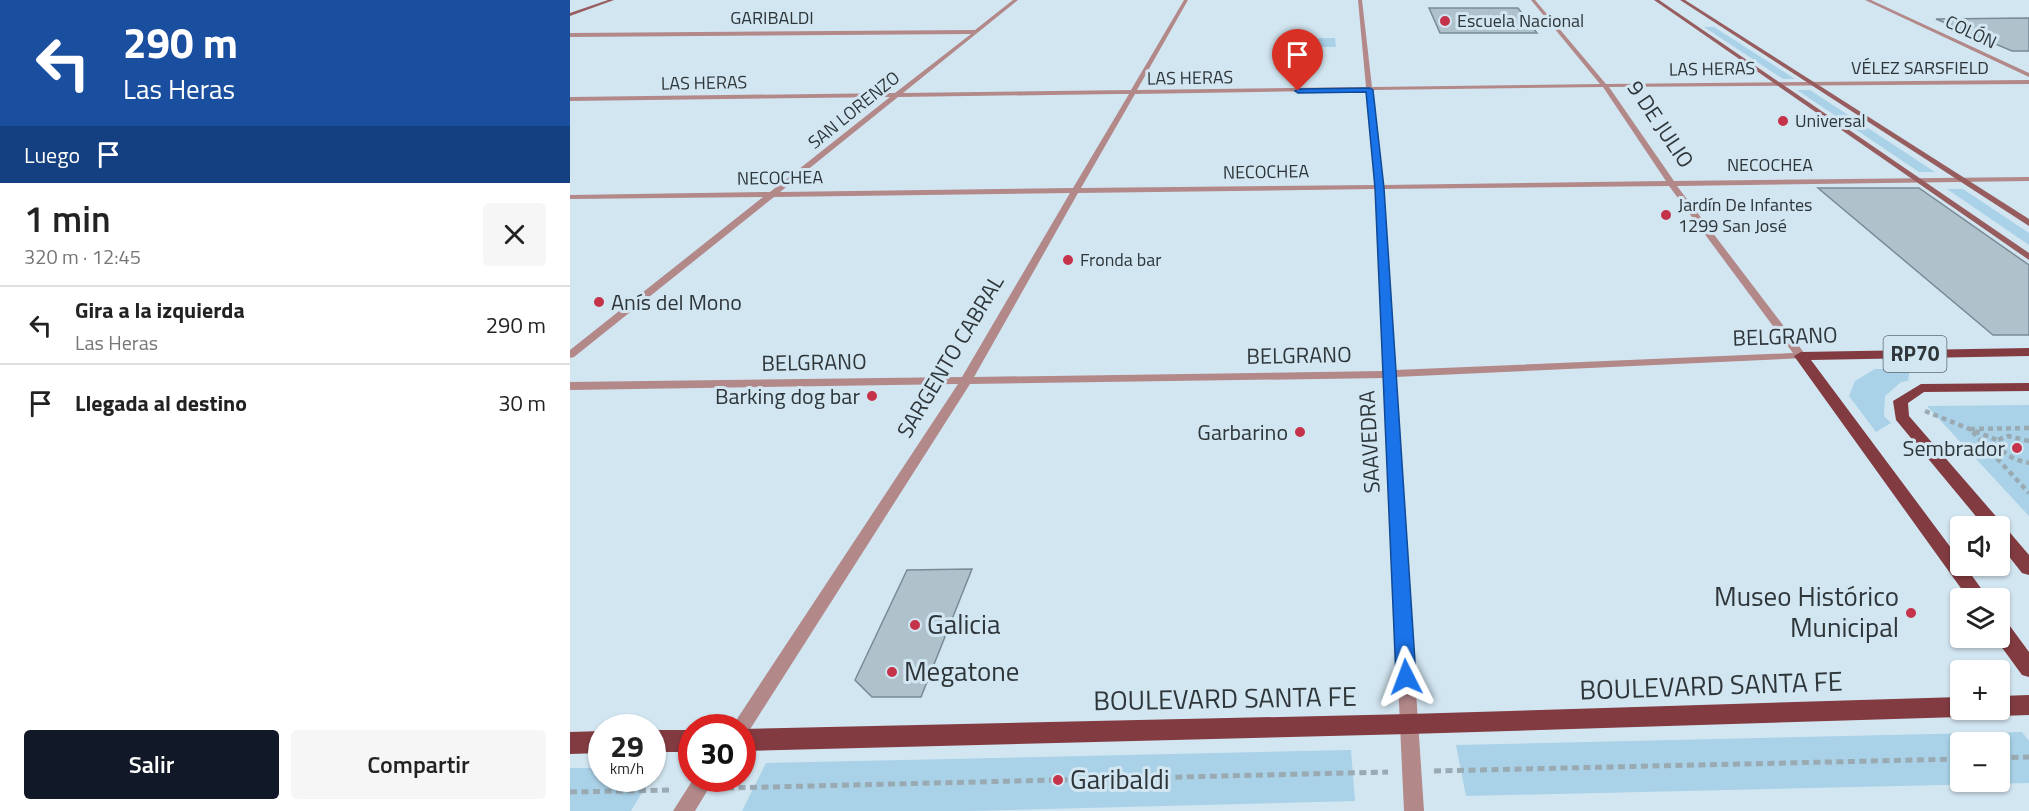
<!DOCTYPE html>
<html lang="es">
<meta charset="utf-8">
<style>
:root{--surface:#fff;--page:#f6f6f6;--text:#222;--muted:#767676;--line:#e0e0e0;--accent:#111827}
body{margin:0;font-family:"Titillium Web",sans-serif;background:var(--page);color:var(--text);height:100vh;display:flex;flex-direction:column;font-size:22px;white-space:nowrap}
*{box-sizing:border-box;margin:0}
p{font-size:20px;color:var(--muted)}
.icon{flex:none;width:33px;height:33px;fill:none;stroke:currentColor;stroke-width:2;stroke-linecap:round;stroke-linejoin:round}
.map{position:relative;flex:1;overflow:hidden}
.side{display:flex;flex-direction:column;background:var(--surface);width:570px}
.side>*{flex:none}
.top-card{background:#1a4fa0;color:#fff;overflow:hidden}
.fabs{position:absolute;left:1380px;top:516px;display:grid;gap:12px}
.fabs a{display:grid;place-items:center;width:60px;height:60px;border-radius:6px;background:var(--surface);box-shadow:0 2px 4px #0004;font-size:30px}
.speed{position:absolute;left:18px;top:714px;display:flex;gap:12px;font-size:30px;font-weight:700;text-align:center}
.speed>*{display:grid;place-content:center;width:78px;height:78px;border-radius:50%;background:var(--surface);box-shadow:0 2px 4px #0004;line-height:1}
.speed small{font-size:15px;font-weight:400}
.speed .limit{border:9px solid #d22;background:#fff;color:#111}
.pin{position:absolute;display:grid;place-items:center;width:51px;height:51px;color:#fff;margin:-62px -26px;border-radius:50% 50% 50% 0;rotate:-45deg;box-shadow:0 0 6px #0007}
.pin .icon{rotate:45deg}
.me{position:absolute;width:66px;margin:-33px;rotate:357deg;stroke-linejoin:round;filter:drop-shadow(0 0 4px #0008)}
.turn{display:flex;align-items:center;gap:21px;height:126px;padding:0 24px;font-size:27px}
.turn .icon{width:78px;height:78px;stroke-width:2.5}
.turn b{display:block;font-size:42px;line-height:51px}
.then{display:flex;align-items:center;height:57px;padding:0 24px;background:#0003;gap:12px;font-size:22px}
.round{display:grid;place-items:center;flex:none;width:63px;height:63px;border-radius:6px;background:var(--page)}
.head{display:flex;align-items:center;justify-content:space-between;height:102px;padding:0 24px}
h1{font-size:36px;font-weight:600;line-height:45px}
.button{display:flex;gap:12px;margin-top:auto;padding:12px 24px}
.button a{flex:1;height:69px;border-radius:6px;background:var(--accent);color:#fff;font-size:24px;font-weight:600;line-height:69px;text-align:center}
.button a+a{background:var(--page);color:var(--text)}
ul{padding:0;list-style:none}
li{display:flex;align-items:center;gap:18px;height:78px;padding:0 24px;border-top:2px solid var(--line)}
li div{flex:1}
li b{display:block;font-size:22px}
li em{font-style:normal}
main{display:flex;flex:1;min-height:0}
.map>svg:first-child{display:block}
</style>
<main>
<section class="side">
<div class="top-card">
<div class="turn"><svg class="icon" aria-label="left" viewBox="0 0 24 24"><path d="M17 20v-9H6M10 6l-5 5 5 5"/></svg><div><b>290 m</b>Las Heras</div></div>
<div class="then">Luego<svg class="icon" aria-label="arrive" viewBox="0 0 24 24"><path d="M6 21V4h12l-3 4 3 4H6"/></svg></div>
</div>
<div class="head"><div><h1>1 min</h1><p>320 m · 12:45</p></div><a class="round"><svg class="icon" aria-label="close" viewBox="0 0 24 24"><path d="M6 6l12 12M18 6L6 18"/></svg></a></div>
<ul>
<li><svg class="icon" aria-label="left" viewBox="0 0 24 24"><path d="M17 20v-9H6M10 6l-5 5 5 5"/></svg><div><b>Gira a la izquierda</b><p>Las Heras</p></div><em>290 m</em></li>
<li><svg class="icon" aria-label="arrive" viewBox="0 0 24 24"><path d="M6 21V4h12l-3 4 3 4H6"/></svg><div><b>Llegada al destino</b></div><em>30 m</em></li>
</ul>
<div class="button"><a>Salir</a><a>Compartir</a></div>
</section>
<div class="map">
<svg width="1459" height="811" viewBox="0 0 1459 811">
<rect width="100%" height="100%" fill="#d2e6f1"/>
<g fill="#a9d1e7" fill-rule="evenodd">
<path d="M 1134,27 L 1144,27 L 1225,79 L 1213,79 Z"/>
<path d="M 714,38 L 765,38 L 766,47 L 713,47 Z"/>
<path d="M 1227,90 L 1240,90 L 1365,172 L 1349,172 Z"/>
<path d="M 1377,189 L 1393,189 L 1459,233 L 1459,245 Z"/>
<path d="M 1305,369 L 1340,369 L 1338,381 L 1331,382 L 1315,396 L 1314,416 L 1321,423 L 1306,432 L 1279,396 L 1285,381 Z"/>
<path d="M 1459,405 L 1459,516 L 1357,406 Z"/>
<path d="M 1452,732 L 1459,741 L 1459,783 L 896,796 L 886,745 ZM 1430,742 L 1430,782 L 1390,782 L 1390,742 Z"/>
<path d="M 781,750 L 785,801 L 397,811 L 172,811 L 196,763 Z"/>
<path d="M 31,768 L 32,778 L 80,779 L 61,811 L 0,811 L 0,768 Z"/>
</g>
<g fill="#afc2cc" stroke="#798b95" stroke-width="1.5">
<path d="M 859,8 L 948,8 L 967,33 L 870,33 Z"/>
<path d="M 1459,18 L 1459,51 L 1442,51 L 1366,19 Z"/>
<path d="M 1248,188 L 1349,188 L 1459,265 L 1459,335 L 1423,335 Z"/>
<path d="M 402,569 L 351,697 L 302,697 L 285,680 L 337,570 Z"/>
</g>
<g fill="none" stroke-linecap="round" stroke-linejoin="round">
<g stroke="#9aaab2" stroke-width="4.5" stroke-dasharray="5 4" stroke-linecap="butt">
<path d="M 1355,411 L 1427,440"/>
<path d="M 1459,428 L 1400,429 L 1459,493"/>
<path d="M 1459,441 L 1438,436 L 1427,440 C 1431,455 1445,460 1459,463"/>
</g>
<g stroke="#9aaab2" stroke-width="5" stroke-dasharray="7 4.5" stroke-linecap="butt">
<path d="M 1430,758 L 1459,757"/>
<path d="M 864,771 L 1390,759"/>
<path d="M 157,788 L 818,772"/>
<path d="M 0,792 L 101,790"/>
</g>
<g fill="#b28889" fill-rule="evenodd">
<path d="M 443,0 L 448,0 L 333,93 L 561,90 L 614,0 L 618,0 L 567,90 L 796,87 L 788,0 L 792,0 L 802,87 L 1030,84 L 961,0 L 965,0 L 1036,84 L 1459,80 L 1459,84 L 1039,87 L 1104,181 L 1459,177 L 1459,181 L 1107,186 L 1235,354 L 1237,356 L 1235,358 L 825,377 L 854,811 L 834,811 L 814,378 L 400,384 L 177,734 L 172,736 L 172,728 L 162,728 L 165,722 L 388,384 L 0,390 L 0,382 L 392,377 L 500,193 L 204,197 L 4,357 L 0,358 L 0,350 L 193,197 L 0,199 L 0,195 L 200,192 L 320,97 L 0,101 L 0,97 L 325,93 L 401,34 L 0,37 L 0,33 L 405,30 ZM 1033,87 L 1096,181 L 813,185 L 802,90 ZM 796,90 L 805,185 L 511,188 L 565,94 ZM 547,94 L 559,94 L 503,188 L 210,192 L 328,97 ZM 1099,186 L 1223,353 L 825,370 L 813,189 ZM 805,189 L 814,371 L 404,377 L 508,193 Z"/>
<path d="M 1295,0 L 1301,0 L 1459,73 L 1459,77 Z"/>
<path d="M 124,778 L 145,778 L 125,811 L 103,811 Z"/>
</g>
<g fill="#975c5e" fill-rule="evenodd">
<path d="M 38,0 L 44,0 L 0,16 L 0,13 Z"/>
<path d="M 1084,0 L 1089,0 L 1459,253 L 1459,260 Z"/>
<path d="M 1110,0 L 1115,0 L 1459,219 L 1459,226 Z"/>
</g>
<g fill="#823b41" fill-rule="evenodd">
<path d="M 1459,348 L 1459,356 L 1241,360 L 1390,560 L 1390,566 L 1395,566 L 1418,598 L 1398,598 L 1224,356 L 1231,352 Z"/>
<path d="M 1459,383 L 1459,391 L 1354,392 L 1338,403 L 1339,416 L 1430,521 L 1432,527 L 1436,528 L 1459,555 L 1459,575 L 1452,573 L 1430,545 L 1430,526 L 1414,526 L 1326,420 L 1323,401 L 1351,384 Z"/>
<path d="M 1430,620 L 1437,622 L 1459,652 L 1459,677 L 1452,675 L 1425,638 L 1430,638 Z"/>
<path d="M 1459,695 L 1459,715 L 1430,716 L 1422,713 L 1421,710 L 1430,710 L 1430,696 Z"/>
<path d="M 1390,697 L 1390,710 L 1400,710 L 1398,714 L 1390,717 L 839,734 L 172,751 L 172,729 L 839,714 Z"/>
<rect x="82" y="730" width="40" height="22"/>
<path d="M 32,731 L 32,753 L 0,754 L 0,732 Z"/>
</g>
</g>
<path fill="#1a73e8" stroke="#114b97" stroke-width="1.5" d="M 800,88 L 803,90 L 814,188 L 846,677 L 843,683 L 836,685 L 829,683 L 826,677 L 805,188 L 796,92 L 728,93 L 725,91 L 728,89 Z"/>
<g fill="#c4334a" stroke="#d2e6f1" stroke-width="2">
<circle cx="875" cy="21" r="6"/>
<circle cx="1213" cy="121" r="6"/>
<circle cx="1096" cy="215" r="6"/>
<circle cx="498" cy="260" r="6"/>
<circle cx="29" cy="302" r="6"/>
<circle cx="302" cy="396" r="6"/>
<circle cx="730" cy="432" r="6"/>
<circle cx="1447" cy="448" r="6"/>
<circle cx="1341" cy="613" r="6"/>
<circle cx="345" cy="625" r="6"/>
<circle cx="322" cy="672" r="6"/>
<circle cx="488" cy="780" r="6"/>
</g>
<g text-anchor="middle" stroke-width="6" stroke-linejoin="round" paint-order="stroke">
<g font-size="18" fill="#2e363a" stroke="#d2e6f1">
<text x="202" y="24">GARIBALDI</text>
<text transform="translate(1401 32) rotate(25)" y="6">COLÓN</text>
<text x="1350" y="74">VÉLEZ SARSFIELD</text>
<text transform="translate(1142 69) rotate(-1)" y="6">LAS HERAS</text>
<text transform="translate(620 78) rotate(-1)" y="6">LAS HERAS</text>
<text transform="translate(134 83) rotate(-1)" y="6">LAS HERAS</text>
<text transform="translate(284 110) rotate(-39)" y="6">SAN LORENZO</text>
<text x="1200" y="171">NECOCHEA</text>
<text transform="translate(696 172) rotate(-1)" y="6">NECOCHEA</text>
<text transform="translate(210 178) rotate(-1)" y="6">NECOCHEA</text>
</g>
<g font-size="18" fill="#2e363a" stroke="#d2e6f1" text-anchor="start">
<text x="887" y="27">Escuela Nacional</text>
<text x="1225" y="127">Universal</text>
<text x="1108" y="211">Jardín De Infantes<tspan x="1108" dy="21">1299 San José</tspan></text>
<text x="510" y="266">Fronda bar</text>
</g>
<rect fill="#d2e6f1" stroke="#5f6b71" stroke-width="1.5" x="1313.5" y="336" width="63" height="36" rx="4.5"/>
<g font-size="21" font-weight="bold" fill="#2e363a">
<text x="1345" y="361">RP70</text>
</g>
<g font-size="22" fill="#2e363a" stroke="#d2e6f1">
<text transform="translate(1091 124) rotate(56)" y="8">9 DE JULIO</text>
<text transform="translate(1215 336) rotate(-2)" y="8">BELGRANO</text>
<text transform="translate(729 355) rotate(-1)" y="8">BELGRANO</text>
<text transform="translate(380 356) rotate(-59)" y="8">SARGENTO CABRAL</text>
<text transform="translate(244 362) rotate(-1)" y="8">BELGRANO</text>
<text transform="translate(799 442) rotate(-93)" y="8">SAAVEDRA</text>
</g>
<g font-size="22" fill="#2e363a" stroke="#d2e6f1" text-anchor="end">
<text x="41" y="310" text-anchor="start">Anís del Mono</text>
<text x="290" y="404">Barking dog bar</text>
<text x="718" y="440">Garbarino</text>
<text x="1435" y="456">Sembrador</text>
</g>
<g font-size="27" fill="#2e363a" stroke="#d2e6f1" text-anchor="start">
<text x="1329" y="606" text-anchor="end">Museo Histórico<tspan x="1329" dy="31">Municipal</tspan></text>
<text x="357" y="634">Galicia</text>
<text x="334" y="681">Megatone</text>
<text x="500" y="789">Garibaldi</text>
</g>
<g font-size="27" fill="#2e363a" stroke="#d2e6f1">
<text transform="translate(1141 686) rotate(-2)" y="9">BOULEVARD SANTA FE</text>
<text transform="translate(655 699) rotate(-1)" y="9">BOULEVARD SANTA FE</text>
</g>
</g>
</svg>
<div class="fabs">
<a><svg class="icon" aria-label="sound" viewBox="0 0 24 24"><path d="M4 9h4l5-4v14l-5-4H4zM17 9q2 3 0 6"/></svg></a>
<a><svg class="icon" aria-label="layers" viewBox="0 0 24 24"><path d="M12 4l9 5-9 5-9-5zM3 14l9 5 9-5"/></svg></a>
<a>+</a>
<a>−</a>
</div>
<div class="speed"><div>29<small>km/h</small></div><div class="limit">30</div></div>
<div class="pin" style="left:728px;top:91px;background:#d93025"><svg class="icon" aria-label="arrive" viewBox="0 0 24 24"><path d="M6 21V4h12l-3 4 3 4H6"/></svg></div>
<svg class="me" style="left:836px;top:677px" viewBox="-20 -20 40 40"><path d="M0-17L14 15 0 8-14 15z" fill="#1a73e8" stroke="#fff" stroke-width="4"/></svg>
</div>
</main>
